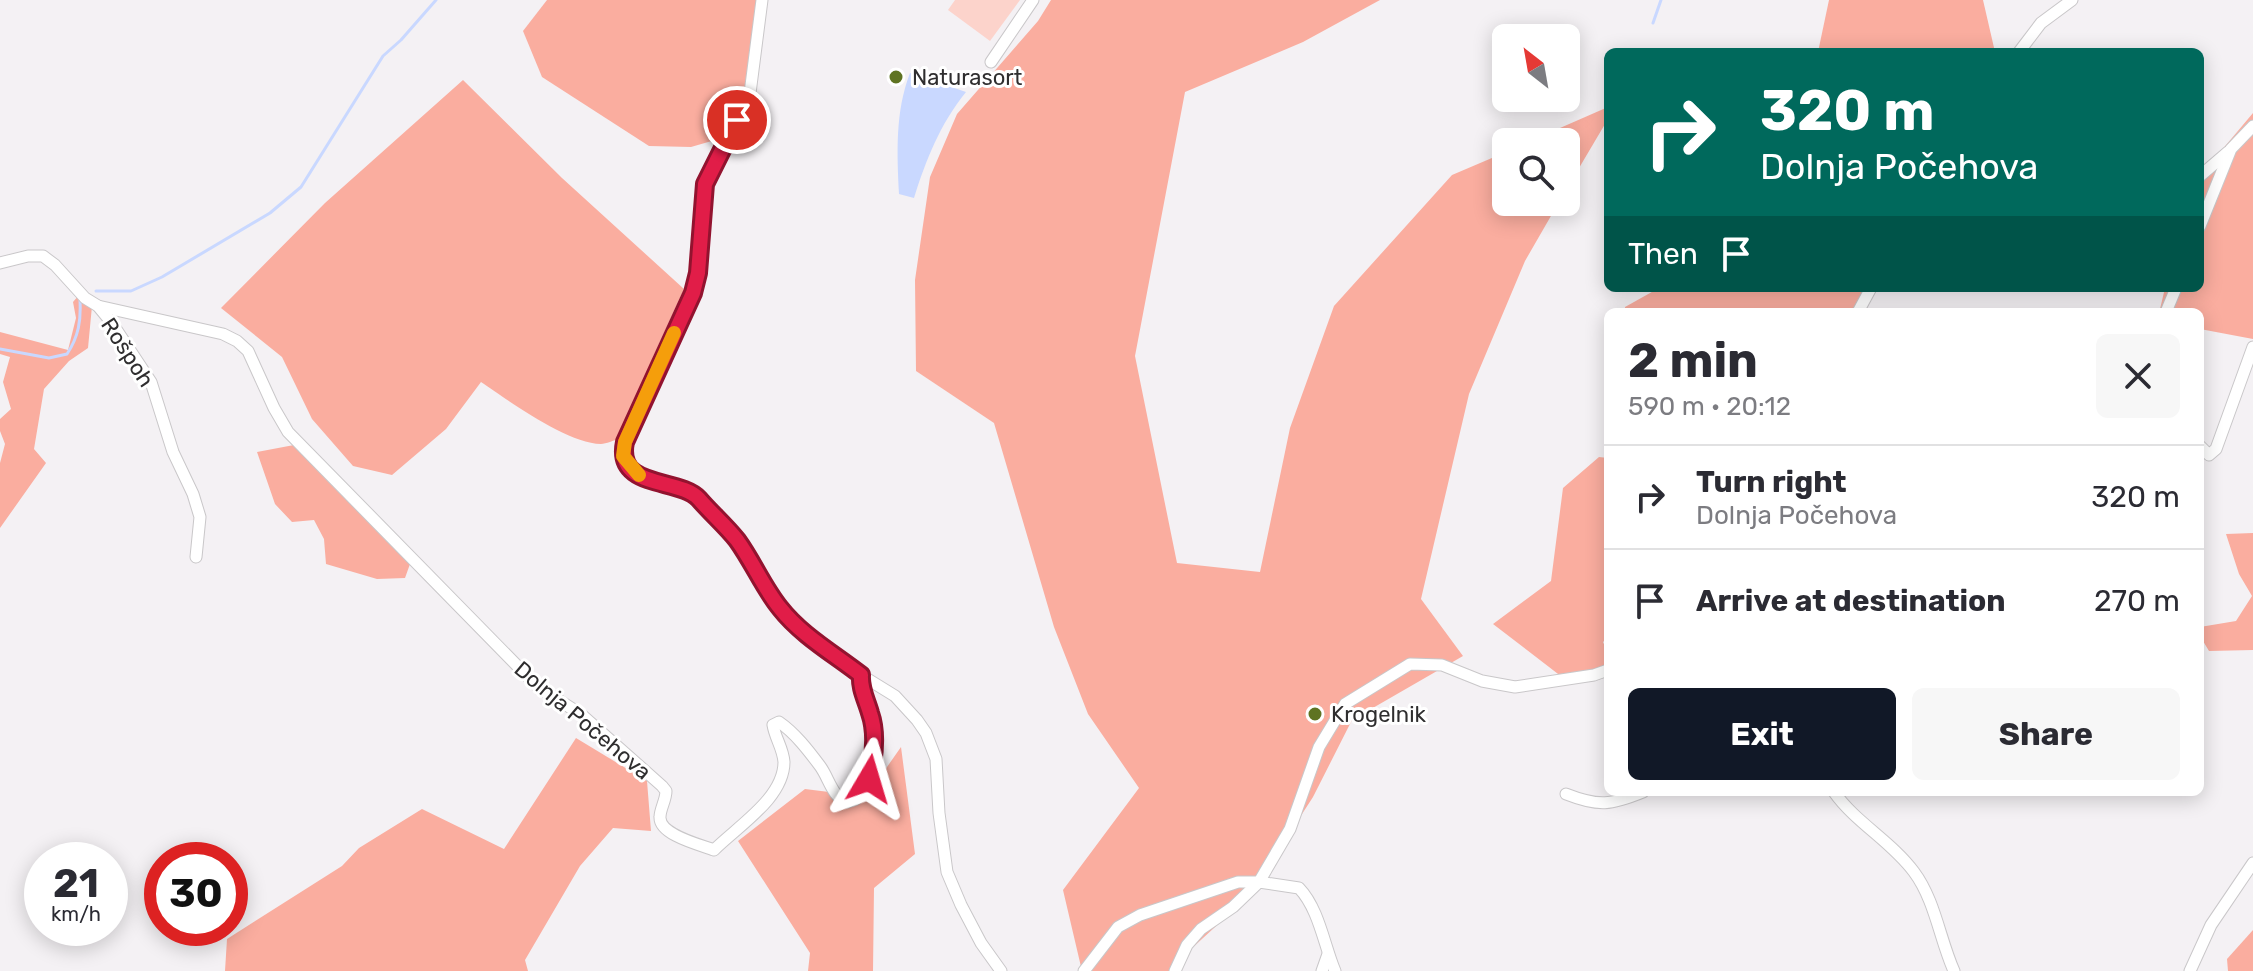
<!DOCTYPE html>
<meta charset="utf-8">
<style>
:root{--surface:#fff;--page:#f7f7f7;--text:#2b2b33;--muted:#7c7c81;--line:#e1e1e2;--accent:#111827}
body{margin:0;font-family:Rubik,sans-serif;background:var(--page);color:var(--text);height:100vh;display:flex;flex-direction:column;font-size:30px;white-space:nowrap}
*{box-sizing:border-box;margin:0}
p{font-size:26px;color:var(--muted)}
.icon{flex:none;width:44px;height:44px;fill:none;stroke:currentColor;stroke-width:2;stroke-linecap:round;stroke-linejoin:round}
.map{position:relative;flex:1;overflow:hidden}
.side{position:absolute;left:1604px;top:308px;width:600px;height:488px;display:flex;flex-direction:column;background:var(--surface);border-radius:12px;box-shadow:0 4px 20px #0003}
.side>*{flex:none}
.guide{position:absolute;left:1604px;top:48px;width:600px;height:244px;border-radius:12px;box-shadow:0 4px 20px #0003;background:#00695c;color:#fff;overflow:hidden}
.needle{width:52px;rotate:329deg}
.buttons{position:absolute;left:1492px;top:24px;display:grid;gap:16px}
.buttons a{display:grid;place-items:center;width:88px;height:88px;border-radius:12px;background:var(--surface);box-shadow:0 4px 20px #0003;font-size:40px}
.speed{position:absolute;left:24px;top:842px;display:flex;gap:16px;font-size:40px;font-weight:700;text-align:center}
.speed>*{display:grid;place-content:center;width:104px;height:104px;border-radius:50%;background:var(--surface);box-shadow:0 4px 20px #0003;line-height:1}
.speed small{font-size:20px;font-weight:400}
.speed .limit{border:12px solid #d22;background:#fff;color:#111}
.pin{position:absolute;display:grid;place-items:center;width:68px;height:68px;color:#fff;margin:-34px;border:4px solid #fff;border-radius:50%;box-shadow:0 2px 8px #0007}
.me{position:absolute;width:88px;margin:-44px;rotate:7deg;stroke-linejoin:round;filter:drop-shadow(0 0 6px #0008)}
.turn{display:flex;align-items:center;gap:28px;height:168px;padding:0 24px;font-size:36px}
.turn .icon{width:104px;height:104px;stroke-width:2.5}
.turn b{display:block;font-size:56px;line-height:68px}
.then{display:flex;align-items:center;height:76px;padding:0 24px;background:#0003;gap:16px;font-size:30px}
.round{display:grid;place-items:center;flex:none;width:84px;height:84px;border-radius:12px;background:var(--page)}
.summary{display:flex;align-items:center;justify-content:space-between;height:136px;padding:0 24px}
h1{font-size:48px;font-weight:700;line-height:60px}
.cta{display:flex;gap:16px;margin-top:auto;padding:16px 24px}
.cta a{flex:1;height:92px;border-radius:12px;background:var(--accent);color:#fff;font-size:32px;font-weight:700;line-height:92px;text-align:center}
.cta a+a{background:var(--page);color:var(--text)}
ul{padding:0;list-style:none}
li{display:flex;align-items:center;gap:24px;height:104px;padding:0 24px;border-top:2px solid var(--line)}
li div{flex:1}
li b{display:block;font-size:30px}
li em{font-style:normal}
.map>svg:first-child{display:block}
</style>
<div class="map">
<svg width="2253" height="971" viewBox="0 0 2253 971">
<rect width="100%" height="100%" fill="#f4f1f4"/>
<path fill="#fcd3cb" d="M 955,0 L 1020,0 L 990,41 L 948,10 Z"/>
<g fill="#faad9f">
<path d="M 547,0 L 759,0 L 746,100 L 722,138 L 691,147 L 649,146 L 542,77 L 523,31 Z"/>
<path d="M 1051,0 L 1380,0 L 1303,42 L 1185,92 L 1135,356 L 1177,563 L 1260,572 L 1290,428 L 1334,306 L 1452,175 L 1506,152 L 1506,202 L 1559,202 L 1525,261 L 1469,394 L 1421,599 L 1463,656 L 1352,720 L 1313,797 L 1249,896 L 1191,949 L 1179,971 L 1082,971 L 1063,890 L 1139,788 L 1088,714 L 1054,627 L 994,423 L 916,371 L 915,280 L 930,177 L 957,114 L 1038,21 Z"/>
<path d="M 1829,0 L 1983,0 L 1995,52 L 1818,52 Z"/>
<path d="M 463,80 L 562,178 L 684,289 L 653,357 L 641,399 L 619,439 C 614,440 606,444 601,444 C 567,443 509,401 481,382 L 446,429 L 392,475 L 353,466 L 312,419 L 282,357 L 221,308 L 325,203 Z"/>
<path d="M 1608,107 L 1608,119 L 1566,190 L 1566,142 L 1528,142 Z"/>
<path d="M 2253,113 L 2253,339 L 2200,329 L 2200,312 L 2163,312 L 2160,309 L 2165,288 L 2200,288 L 2200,176 Z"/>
<path d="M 1659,288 L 1869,288 L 1856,312 L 1625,312 L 1625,307 Z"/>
<path d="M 79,295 L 92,306 L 88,348 L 69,361 L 44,389 L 34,449 L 46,463 L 0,528 L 0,463 L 5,444 L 0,431 L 0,419 L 11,409 L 3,382 L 10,357 L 0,354 L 0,332 L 68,350 L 76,318 L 73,302 Z"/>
<path d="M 294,445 L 410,564 L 405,578 L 377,579 L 326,564 L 324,539 L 314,520 L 292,522 L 275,504 L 257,452 Z"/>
<path d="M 1599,457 L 1608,458 L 1608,637 L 1603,642 L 1608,653 L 1608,666 L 1562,677 L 1493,624 L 1551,581 L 1563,488 Z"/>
<path d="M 2253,533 L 2253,650 L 2209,651 L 2200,636 L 2200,627 L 2236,621 L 2252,596 L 2239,574 L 2226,534 Z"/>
<path d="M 576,738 L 647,781 L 651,831 L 613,828 L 580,866 L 525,960 L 528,971 L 225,971 L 227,939 L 342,866 L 359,848 L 422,809 L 504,849 Z"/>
<path d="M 901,747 L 915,854 L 874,888 L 873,971 L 808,971 L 810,953 L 738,841 L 805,789 L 853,795 L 880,777 Z"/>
<path d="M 2253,930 L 2253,971 L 2228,971 L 2227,959 Z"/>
</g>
<path fill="#c9d8ff" d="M 910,73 L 966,92 C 940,124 926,160 914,198 L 899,194 C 897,153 895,112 910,73 Z"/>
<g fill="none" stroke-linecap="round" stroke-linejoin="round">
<g stroke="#c9d8ff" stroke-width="3">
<path d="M 1653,23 L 1661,0"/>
<path d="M 96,291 L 131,291 L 162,277 L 270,213 L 301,187 L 383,56 L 401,40 L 436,0"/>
<path d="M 0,349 L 49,358 L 67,354 C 79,336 81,320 80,300"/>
</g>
<defs>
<g id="minor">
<path d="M 762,0 L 749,101 L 725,140 L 705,184 L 698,273 L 693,293 L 625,442 L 623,456 L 631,468 L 645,479 L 696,495 L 736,539 L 786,616 L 861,675 L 895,696 L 917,720 L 926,733 L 936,759 L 939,813 L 947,872 L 961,905 L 981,943 L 1001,971"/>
<path d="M 2019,52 L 2041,23 L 2072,0"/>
<path d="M 991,62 L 1033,0"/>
<path d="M 2200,176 L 2228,152"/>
<path d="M 2200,226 L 2231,149 L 2253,126"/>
<path d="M 0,263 L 28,256 L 43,256 L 55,265 L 85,298 L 98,306 L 112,323 L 151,382 L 173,452 L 193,494 L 200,517 L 196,557"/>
<path d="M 98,306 L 223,334 L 237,341 L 248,351 L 274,408 L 288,432 L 538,687 L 582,715 L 662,786 L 666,791 C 666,800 660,809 660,817 C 659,835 701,845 714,850 C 738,826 784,798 784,762 C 783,748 775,738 773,725 L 779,722 C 795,733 808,750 820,766 C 829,778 832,797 847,802 L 856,799 C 875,778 879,739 870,712 C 866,699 861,689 861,675"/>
<path d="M 1858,312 L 1871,288"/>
<path d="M 2166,312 L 2176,288"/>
<path d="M 2200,446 L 2209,455 L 2216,449 L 2253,347"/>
<path d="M 1834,792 C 1856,823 1891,841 1914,872 C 1935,900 1940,940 1954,971"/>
<path d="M 1566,794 C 1599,807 1611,805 1643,792"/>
<path d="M 1084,971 L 1118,927 L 1140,915 L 1238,882 L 1259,882 L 1299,888 C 1319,909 1324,945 1335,971"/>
<path d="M 1175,971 L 1187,945 L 1201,929 L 1233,907 L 1259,882 L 1290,829 L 1319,747 L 1345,704 L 1410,664 L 1442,665 L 1482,681 L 1515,687 L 1594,675 L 1608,670"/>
<path d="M 1322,971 L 1328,954"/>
<path d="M 2190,971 L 2211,925 L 2253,863"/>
</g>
</defs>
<use href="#minor" stroke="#c9c7c9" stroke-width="13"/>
<use href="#minor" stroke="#fff" stroke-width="11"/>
</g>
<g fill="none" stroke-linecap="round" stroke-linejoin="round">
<defs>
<path id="route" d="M 737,120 L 705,184 L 698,273 L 693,293 L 625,442 C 615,490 679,477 699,499 C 711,513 726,526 737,540 C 753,562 763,587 780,608 C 801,635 834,654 861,675 C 860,689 866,699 870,713 C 877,733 874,758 869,779"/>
</defs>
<use href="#route" stroke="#92132f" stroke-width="20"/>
<use href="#route" stroke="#e11d48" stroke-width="14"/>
<path stroke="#f59e0b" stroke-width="14" d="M 639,475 L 623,456 L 625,442 L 674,333"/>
</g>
<g fill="#5f7322" stroke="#fff" stroke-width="3">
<circle cx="896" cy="77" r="8"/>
<circle cx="1315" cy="714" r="8"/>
</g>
<g text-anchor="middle" stroke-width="6" stroke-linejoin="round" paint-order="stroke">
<g font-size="22" fill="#2f2e2f" stroke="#fff" text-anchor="start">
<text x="912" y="85">Naturasort</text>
<text x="1331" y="722">Krogelnik</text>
</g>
<g font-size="22" fill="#2f2e2f" stroke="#fff">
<text transform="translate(128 352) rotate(57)" y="8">Rošpoh</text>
<text transform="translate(583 720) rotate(40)" y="8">Dolnja Počehova</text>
</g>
</g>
</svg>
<div class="buttons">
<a><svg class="needle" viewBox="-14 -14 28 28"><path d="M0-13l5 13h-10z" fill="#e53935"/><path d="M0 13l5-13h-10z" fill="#7c7c81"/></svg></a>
<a><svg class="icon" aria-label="search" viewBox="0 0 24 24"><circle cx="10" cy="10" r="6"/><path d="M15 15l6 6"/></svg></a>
</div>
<div class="speed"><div>21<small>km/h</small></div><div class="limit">30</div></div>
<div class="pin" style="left:737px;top:120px;background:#d93025"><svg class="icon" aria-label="arrive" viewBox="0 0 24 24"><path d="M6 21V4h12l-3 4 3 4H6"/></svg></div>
<svg class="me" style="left:869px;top:779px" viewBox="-20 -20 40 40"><path d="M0-17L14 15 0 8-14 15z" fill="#e11d48" stroke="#fff" stroke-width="4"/></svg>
<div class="guide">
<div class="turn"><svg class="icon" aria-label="right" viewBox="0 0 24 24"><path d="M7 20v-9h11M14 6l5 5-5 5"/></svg><div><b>320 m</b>Dolnja Počehova</div></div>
<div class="then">Then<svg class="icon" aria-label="arrive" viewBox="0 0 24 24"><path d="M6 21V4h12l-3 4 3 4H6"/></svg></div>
</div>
<section class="side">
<div class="summary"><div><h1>2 min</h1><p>590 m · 20:12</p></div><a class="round"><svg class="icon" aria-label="close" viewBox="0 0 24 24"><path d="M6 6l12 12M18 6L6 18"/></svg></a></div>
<ul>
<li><svg class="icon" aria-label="right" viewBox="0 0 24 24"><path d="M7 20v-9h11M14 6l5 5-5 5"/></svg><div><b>Turn right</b><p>Dolnja Počehova</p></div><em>320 m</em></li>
<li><svg class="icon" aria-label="arrive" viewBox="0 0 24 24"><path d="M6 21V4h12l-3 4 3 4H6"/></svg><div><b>Arrive at destination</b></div><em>270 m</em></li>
</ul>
<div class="cta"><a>Exit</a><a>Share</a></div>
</section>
</div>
